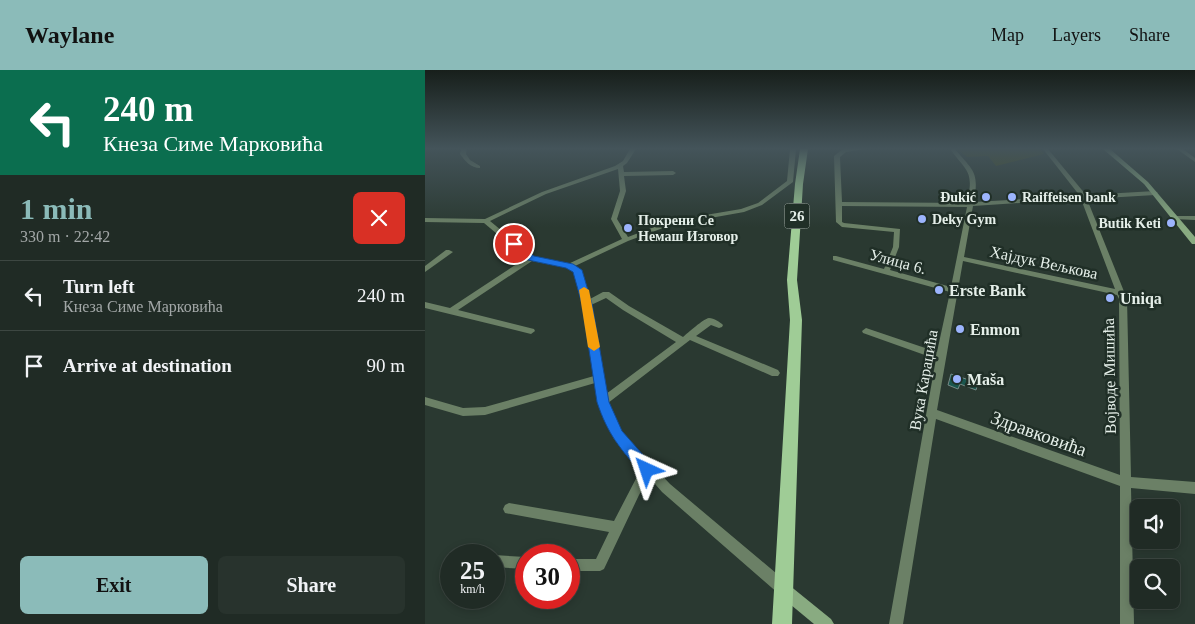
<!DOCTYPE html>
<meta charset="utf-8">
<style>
:root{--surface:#202b25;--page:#28332d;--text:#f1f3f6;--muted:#a2a7a7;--line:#3d4742;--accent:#8bbbb9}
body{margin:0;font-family:Georgia,serif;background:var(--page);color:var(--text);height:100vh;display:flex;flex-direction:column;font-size:19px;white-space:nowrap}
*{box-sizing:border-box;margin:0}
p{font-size:16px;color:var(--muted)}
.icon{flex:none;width:28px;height:28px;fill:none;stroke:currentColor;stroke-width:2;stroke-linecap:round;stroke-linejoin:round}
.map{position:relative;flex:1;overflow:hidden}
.side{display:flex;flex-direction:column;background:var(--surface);width:425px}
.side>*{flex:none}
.guide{background:#0b6e4f;color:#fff;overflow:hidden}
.fabs{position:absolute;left:705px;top:429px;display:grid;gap:10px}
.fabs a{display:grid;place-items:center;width:50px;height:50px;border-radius:8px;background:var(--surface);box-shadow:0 2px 8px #0003,0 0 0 1px var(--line);font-size:25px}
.speed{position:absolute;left:15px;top:474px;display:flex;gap:10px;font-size:25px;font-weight:700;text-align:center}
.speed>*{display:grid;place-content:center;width:65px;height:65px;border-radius:50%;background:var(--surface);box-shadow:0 2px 8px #0003,0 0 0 1px var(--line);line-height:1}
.speed small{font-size:12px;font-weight:400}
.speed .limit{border:8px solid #d22;background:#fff;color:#111}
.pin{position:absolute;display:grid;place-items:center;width:42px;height:42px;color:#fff;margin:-21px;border:2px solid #fff;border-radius:50%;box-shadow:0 1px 5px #0007}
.me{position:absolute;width:55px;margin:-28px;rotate:318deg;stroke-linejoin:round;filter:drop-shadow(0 0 4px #0008)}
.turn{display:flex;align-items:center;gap:18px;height:105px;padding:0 20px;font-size:22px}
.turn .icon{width:65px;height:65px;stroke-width:2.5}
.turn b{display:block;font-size:35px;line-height:42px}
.round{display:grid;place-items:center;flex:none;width:52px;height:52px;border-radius:8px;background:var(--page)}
.summary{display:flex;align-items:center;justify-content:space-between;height:85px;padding:0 20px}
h1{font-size:30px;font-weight:600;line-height:38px;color:var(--accent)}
.primary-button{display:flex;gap:10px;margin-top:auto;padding:10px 20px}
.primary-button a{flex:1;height:58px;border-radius:8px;background:var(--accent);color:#111;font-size:20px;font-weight:600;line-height:58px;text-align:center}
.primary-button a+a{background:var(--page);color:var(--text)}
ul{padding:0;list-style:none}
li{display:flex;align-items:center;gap:15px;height:70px;padding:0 20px;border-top:1px solid var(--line)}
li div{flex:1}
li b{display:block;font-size:19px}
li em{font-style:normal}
header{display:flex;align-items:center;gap:30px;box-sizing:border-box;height:70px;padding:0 25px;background:var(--accent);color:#111}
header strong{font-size:24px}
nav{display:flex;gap:28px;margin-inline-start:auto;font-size:18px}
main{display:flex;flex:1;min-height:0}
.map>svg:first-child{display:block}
</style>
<header>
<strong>Waylane</strong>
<nav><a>Map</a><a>Layers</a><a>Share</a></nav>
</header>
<main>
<section class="side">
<div class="guide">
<div class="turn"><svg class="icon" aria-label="left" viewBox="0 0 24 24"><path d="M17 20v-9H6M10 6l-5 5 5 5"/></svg><div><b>240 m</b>Кнеза Симе Марковића</div></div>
</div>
<div class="summary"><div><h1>1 min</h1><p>330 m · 22:42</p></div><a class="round" style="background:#d93025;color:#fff"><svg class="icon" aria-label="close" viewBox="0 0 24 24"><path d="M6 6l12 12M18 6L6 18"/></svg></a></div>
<ul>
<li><svg class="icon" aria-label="left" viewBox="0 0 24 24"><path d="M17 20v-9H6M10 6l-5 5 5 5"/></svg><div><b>Turn left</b><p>Кнеза Симе Марковића</p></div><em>240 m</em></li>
<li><svg class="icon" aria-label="arrive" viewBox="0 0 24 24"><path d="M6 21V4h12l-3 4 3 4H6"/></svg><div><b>Arrive at destination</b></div><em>90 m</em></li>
</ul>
<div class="primary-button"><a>Exit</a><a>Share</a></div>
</section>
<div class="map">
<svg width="770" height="554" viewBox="0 0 770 554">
<rect width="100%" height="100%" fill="#2a3931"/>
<path fill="#414a17" d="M 532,79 L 615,79 L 619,84 L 571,96 L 563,86 L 542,87 Z"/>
<path fill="#1a564e" stroke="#768a87" d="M 526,304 L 553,313 L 551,320 L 535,314 L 533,319 L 523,315 Z"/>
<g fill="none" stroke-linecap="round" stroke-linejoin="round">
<g fill="#6b8066" fill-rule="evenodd">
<path d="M 36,79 L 42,79 L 41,84 L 45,90 L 55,96 L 55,98 C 46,98 40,91 35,84 Z"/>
<path d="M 205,79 L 211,79 L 202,93 L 198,96 L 199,102 L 248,101 L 251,103 L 248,105 L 199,106 L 201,121 L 192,149 L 203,167 L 245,151 L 316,139 L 333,133 L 362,111 L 365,79 L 371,79 L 368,112 L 337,135 L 319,142 L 246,155 L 203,171 L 150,196 L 156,200 L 165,229 L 178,222 L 184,222 L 204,236 L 258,267 C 263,263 278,249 284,248 C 289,248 295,252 298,255 L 297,257 L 294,258 L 286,255 L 271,266 L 353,300 L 355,303 L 353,306 L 347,306 L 265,270 L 183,333 L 197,363 L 245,414 L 364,514 L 365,519 L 364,524 L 359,525 L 354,524 L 237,422 L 224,407 L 214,425 L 179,499 L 175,501 L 144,501 L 144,489 L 171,489 L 184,462 L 80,443 L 78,439 L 80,435 L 84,433 L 189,451 L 216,399 L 189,369 L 173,332 L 170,313 L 60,345 L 38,346 L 0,335 L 0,327 L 38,338 L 60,337 L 169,306 C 164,271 162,234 149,201 L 142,198 L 107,191 L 33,240 L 109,259 L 110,261 L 106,264 L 0,238 L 0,232 L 25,238 L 101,188 L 59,153 L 0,152 L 0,148 L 60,149 L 117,122 L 190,96 L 198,91 ZM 193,99 L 195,121 L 186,149 L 197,169 L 143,194 L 114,188 L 105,184 L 65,151 L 121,124 ZM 181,228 L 198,240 L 251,272 L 181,324 L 166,235 Z"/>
<path d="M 418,79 L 441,79 L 421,82 L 415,87 L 417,132 L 542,133 C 549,101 543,103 525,79 L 530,79 C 549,102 554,101 549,132 L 655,126 L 618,79 L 623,79 L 661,125 L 730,121 L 733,123 L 730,125 L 662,129 L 702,229 L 706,407 L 770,412 L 770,424 L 706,418 L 709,554 L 695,554 L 695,416 L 511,349 L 478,554 L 464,554 L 511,289 L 438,263 L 437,261 L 441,258 L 512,282 L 525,222 L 408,190 L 408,186 L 411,186 L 459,199 L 468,177 L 469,162 L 417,157 L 411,152 L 409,86 ZM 656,129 L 690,219 L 539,187 L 548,136 ZM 417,136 L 542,137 L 526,217 L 465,200 L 474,177 L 475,159 L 419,153 L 417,152 ZM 538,191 L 692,225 L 694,229 L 695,405 L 512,340 Z"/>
<path d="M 752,79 L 758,79 L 770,88 L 770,92 Z"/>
<path d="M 751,146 L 770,146 L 770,150 L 749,149 L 749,147 Z"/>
<path d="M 21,180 L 24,180 L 28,182 L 0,202 L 0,196 Z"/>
<path d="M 68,485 L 69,485 L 101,487 L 101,499 L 69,497 Z"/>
</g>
<g fill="#89ab81" fill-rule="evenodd">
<path d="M 678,79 L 685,79 L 723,112 L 770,167 L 770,174 L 767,174 L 719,114 Z"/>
<path d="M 359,513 L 364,515 L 406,549 L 409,554 L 389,554 L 354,525 L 352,520 L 354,515 Z"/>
</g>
<path fill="#9fcc96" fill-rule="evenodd" d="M 375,79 L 383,79 L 378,114 L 372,210 L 377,250 L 367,554 L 347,554 L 365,250 L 362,210 L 370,114 Z"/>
</g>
<linearGradient id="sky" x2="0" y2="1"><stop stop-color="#171f1b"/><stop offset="0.5" stop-color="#44545a"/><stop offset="1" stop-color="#44545a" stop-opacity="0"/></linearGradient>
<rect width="770" height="157" fill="url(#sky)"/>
<path fill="#1a73e8" stroke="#114b97" d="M 89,172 L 109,186 L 148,194 L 157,200 L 167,234 L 184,332 L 197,361 L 227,395 L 229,400 L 227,404 L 222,406 L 217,404 C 195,378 183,365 172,332 L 157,234 L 148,202 L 141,198 L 103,190 L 85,176 L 84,174 Z"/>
<path fill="#f59e0b" d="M 159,217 L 164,220 L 175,277 L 169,281 L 163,277 L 154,220 Z"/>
<g fill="#9cb4fd" stroke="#202f27" stroke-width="2">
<circle cx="561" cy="127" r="5"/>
<circle cx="587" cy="127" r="5"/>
<circle cx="497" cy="149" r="5"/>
<circle cx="746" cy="153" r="5"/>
<circle cx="203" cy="158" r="5"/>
<circle cx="514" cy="220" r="5"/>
<circle cx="685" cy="228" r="5"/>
<circle cx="535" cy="259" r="5"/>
<circle cx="532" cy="309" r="5"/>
</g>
<g text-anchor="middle" stroke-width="5" stroke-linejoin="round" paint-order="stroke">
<g font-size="14" font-weight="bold" fill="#e5efe9" stroke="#202f27" text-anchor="start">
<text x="551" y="132" text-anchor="end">Đukić</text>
<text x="597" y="132">Raiffeisen bank</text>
<text x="507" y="154">Deky Gym</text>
<text x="213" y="155">Покрени Се<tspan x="213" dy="16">Немаш Изговор</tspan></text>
<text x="736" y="158" text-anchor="end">Butik Keti</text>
</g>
<rect fill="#202f27" stroke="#aab5af" stroke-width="1" x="359.5" y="133.5" width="25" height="25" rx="4"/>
<g font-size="15" font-weight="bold" fill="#e5efe9">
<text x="372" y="151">26</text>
</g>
<g font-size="16" fill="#e5efe9" stroke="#202f27">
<text transform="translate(473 191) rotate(15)" y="6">Улица 6.</text>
<text transform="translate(619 192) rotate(12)" y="6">Хајдук Вељкова</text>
<text transform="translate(684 306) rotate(-91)" y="6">Војводе Мишића</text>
<text transform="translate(498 310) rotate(-80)" y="6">Вука Караџића</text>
</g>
<g font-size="16" font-weight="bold" fill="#e5efe9" stroke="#202f27" text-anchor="start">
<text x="524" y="226">Erste Bank</text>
<text x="695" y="234">Uniqa</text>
<text x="545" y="265">Enmon</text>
<text x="542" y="315">Maša</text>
</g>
<g font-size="19" fill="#e5efe9" stroke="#202f27">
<text transform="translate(614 363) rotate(20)" y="7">Здравковића</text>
</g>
</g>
</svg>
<div class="fabs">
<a><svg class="icon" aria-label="sound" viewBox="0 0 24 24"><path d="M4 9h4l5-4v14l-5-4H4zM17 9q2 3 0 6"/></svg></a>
<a><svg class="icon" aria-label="search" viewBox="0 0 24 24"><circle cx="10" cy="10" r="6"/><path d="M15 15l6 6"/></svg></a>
</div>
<div class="speed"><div>25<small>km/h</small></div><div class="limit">30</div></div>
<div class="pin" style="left:89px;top:174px;background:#d93025"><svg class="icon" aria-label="arrive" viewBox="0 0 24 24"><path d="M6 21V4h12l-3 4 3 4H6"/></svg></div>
<svg class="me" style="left:222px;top:400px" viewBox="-20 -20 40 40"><path d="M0-17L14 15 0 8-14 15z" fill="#1a73e8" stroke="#fff" stroke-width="4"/></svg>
</div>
</main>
